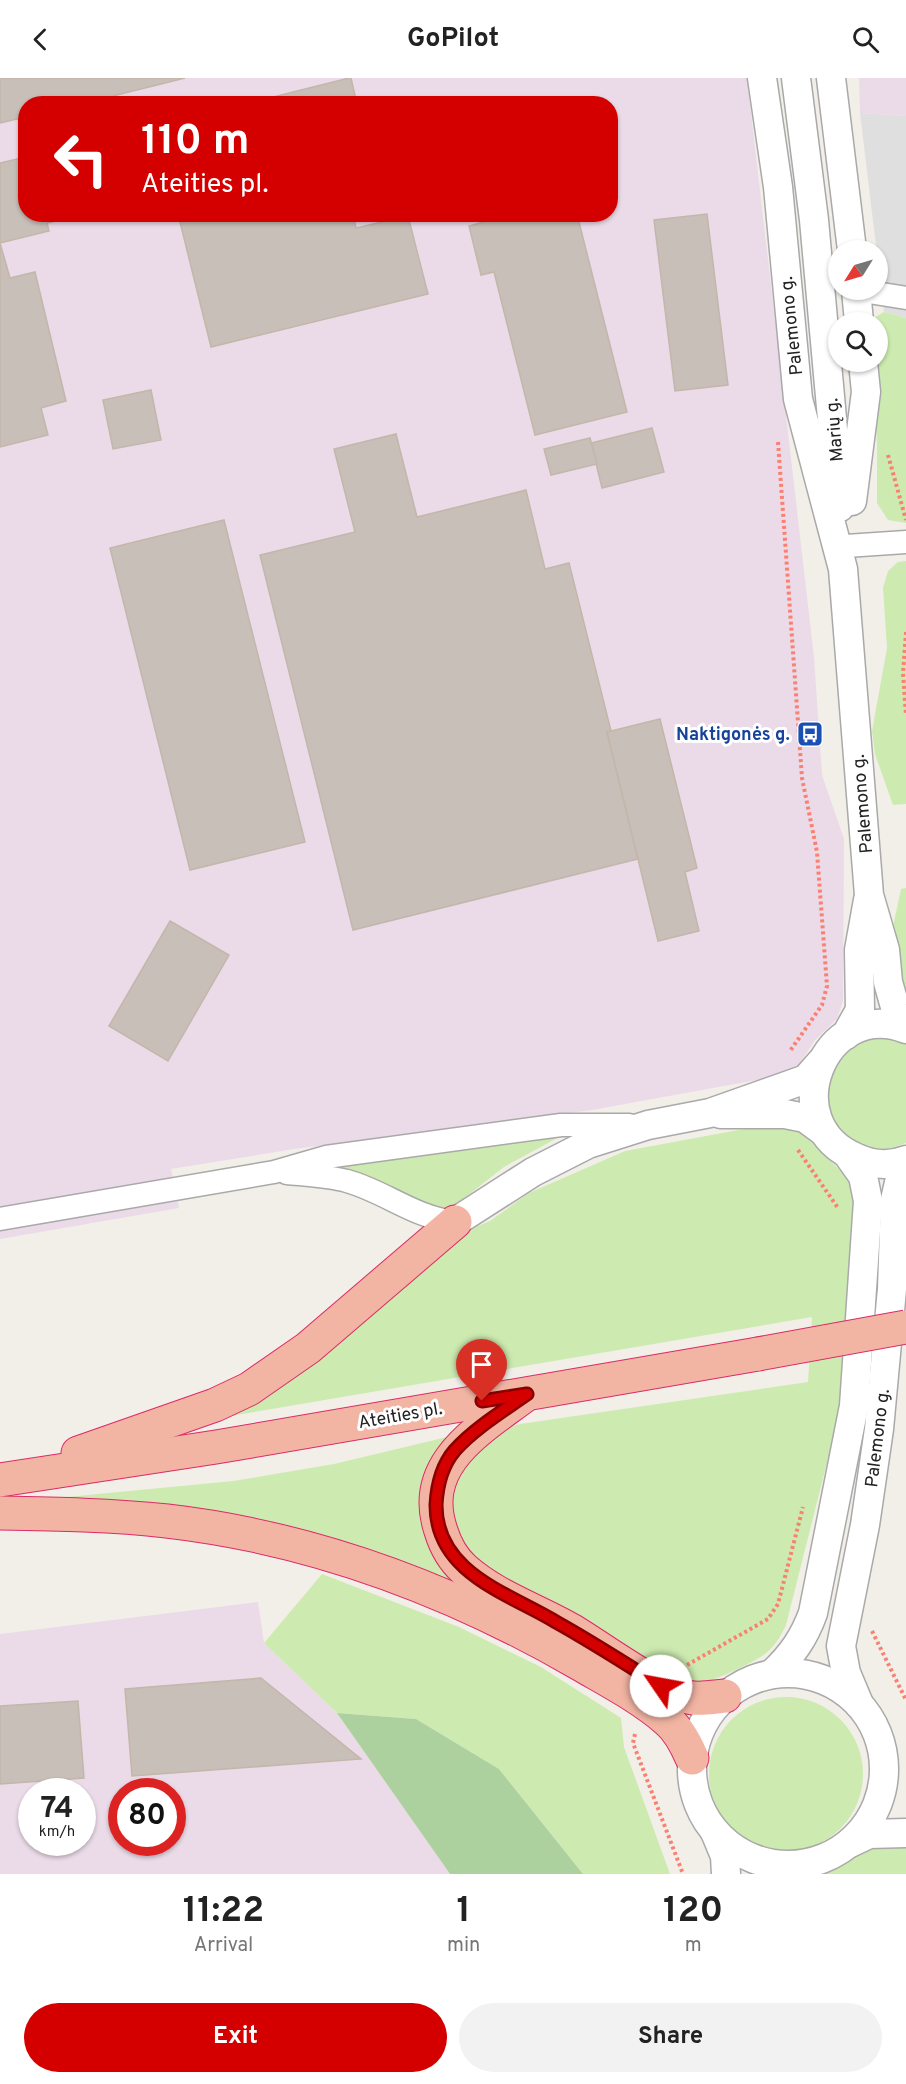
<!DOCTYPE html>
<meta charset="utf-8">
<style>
:root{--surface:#fff;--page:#f2f2f2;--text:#222;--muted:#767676;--accent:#d40000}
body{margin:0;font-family:Overpass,sans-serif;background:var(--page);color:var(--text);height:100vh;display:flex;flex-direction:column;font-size:22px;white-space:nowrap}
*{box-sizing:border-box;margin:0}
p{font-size:20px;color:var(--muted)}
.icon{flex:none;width:33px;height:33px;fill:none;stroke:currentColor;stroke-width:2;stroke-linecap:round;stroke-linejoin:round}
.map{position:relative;height:1796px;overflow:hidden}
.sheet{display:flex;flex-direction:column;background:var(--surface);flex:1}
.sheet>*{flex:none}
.guide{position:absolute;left:18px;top:18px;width:600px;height:126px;border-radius:24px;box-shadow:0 2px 4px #0004;background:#d40000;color:#fff;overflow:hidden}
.needle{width:39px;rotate:233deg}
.buttons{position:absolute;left:828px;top:162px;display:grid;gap:12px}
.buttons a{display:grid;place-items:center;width:60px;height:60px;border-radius:50%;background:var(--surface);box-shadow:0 2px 4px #0004;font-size:30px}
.speed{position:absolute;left:18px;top:1700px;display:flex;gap:12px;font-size:30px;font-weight:700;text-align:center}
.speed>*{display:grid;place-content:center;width:78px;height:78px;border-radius:50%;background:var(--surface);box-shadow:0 2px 4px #0004;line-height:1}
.speed small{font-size:15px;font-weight:400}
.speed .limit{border:9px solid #d22;background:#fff;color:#111}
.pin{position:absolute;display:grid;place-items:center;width:51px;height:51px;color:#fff;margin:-62px -26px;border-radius:50% 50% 50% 0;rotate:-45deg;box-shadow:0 0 6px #0007}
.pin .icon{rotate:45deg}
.me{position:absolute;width:66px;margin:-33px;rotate:303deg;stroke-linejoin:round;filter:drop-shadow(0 0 4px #0008)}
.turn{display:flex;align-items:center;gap:21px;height:126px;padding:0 24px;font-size:27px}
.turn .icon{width:78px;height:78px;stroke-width:2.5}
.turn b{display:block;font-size:42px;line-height:51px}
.eta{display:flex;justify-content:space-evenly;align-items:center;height:102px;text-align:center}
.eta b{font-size:36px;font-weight:700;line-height:42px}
.cta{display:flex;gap:12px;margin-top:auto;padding:12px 24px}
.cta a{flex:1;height:69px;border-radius:36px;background:var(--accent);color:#fff;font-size:24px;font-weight:700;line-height:69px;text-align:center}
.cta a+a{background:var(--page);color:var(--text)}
header{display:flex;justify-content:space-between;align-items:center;height:78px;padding:0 24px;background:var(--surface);font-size:27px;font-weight:700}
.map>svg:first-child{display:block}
</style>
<header><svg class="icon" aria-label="back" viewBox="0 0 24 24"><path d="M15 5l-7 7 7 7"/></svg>GoPilot<svg class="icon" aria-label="search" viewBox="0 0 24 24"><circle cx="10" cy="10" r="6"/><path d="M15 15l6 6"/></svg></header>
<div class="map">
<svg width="906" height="1796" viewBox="0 0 906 1796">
<rect width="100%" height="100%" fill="#f2efe9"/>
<path fill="#e0dfdf" d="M 860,35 L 906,38 L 906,240 L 884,234 Z"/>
<g fill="#ebdbe8" fill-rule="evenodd">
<path d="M 0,0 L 747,0 L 814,579 L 822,697 L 844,761 L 843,923 L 837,941 L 815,962 L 798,988 L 779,998 L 592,1032 L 294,1071 L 171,1091 L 179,1130 L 0,1161 ZM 26,26 L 610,26 L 610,136 L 26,136 Z"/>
<path d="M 859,0 L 906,0 L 906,38 L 860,35 Z"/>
<path d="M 258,1524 L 264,1565 L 337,1635 L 450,1796 L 0,1796 L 0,1556 ZM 32,1713 L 82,1713 L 82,1764 L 32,1764 ZM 122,1713 L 172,1713 L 172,1764 L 122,1764 Z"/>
</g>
<g fill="#cdebb0">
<path d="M 884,234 L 906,240 L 906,445 L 888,442 L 877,425 L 877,365 L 872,284 L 878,284 L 878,244 L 869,243 Z"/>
<path d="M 906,483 L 906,726 L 893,727 L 875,676 L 872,653 L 887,570 L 883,510 L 888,493 L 898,484 Z"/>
<path d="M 906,810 L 906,932 L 895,910 L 894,844 L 901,811 Z"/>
<path d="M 867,959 L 887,959 L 906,966 L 906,1065 C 862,1082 852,1067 825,1036 L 834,980 Z"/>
<path d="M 766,1047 L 785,1047 L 801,1054 L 846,1098 L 853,1112 L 855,1128 L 841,1329 L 786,1547 C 781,1558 775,1568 765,1576 C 752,1585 709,1606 694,1606 C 657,1607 501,1498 461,1473 L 448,1431 L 456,1397 L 498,1352 L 520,1346 L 808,1304 L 812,1239 L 219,1340 L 420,1185 L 470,1151 L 490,1143 L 529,1115 L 625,1073 Z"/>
<path d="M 561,1058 L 504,1089 L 448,1133 L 323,1090 Z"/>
<path d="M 447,1359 L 424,1401 L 421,1444 L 432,1476 L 449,1498 L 447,1505 L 46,1421 L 233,1403 L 334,1386 Z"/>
<path d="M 322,1496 L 459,1549 L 541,1589 L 621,1640 L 624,1669 L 670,1796 L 583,1796 L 499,1691 L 416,1641 L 337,1635 L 264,1565 Z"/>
<circle cx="786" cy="1696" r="77"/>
<path d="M 906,1765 L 906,1796 L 824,1796 L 847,1785 L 864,1771 Z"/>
</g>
<path fill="#add19e" d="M 337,1635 L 416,1641 L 499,1691 L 583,1796 L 450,1796 Z"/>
<g fill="#c7bfb8" stroke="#c4b6ab" stroke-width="1.5">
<path d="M 0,0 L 185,0 L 81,26 L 26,26 L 26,39 L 0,45 Z"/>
<path d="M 351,0 L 357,26 L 245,26 L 349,0 Z"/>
<path d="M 26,79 L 26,136 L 45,136 L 49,153 L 0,165 L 0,85 Z"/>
<path d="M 45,136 L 84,136 L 47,145 Z"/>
<path d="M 178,136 L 353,136 L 356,150 L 408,138 L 428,216 L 211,269 Z"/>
<path d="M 513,136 L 577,136 L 627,334 L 535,357 L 494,194 L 481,197 L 469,148 Z"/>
<path d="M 707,136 L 728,307 L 675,313 L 654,142 Z"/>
<path d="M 0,165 L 10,200 L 35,194 L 66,323 L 41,330 L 48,357 L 0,369 Z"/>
<path d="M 151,312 L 161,362 L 113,371 L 103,322 Z"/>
<path d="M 652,350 L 664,394 L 602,410 L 591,365 Z"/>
<path d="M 396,356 L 417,439 L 526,412 L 545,491 L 569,485 L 611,653 L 607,654 L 638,781 L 353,852 L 260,477 L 355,454 L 334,371 Z"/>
<path d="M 590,360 L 597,386 L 551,397 L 544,371 Z"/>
<path d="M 224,442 L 305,764 L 190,792 L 110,470 Z"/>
<path d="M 660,641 L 697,790 L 685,794 L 699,853 L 658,863 L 607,654 Z"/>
<path d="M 170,843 L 229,877 L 168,983 L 109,948 Z"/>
<path d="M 261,1600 L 361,1681 L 132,1698 L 125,1611 Z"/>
<path d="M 78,1623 L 84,1700 L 0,1706 L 0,1628 Z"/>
</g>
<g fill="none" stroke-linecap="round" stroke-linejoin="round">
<defs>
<g id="minor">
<path d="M 856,212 L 906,220"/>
<path d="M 846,468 L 906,464"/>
<path d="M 287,1095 C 307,1097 328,1098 347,1103 C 386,1114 413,1139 455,1144"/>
<path d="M 0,1141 L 274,1094 L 326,1079 L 561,1047 L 629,1047"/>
</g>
<g id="tertiary">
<path d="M 762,0 L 778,109 L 798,321 L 843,491 L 869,817 L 885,872 L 888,904 L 895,929 L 906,942"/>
<path d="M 796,0 L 814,142 L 840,429"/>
<path d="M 831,0 L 852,172"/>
<path d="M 856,212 L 859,244"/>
<path d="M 852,423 L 866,314 L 863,284"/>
<path d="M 906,951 C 824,919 773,1046 857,1080 C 872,1087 890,1088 906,1082"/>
<path d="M 846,957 L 860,932 L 859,872 L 868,822"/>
<path d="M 721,1036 L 785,1036 L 805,1040 L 824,1054"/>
<path d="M 455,1144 L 533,1094 L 588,1066 L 648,1047 L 710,1035 L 806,1001 L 821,984"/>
<circle cx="788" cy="1691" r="96"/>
<path d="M 772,1596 C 792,1577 804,1560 813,1535 L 854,1328 L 868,1123 L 863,1098 L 848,1077"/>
<path d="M 859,1626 L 846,1595 L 841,1568 L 865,1447 L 879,1351 L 892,1211 L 895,1122 L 900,1100 L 906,1092"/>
<path d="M 715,1754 L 725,1778 L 726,1796"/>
<path d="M 850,1765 L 869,1756 L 906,1755"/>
</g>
<g id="trunk">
<path d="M 524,1318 C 479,1352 418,1386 441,1453 C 445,1466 453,1481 464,1491 C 494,1518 536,1532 571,1552 C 600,1569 664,1617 693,1620 C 703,1621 715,1619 725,1618"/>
<path d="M 78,1375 L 215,1327 L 249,1311 L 308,1270 L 455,1144"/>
<path d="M 0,1402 L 216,1369 L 758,1276"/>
<path d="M 0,1435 C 56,1436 112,1437 167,1443 C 314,1460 452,1512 580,1586 C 609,1603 642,1620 667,1642 C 679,1652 686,1666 692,1680"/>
</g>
</defs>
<use href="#minor" stroke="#a9a9a9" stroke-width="25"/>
<use href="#tertiary" stroke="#a9a9a9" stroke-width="31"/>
<use href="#trunk" stroke="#dc2a67" stroke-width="35"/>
<g stroke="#fa8072" stroke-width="4" stroke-dasharray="3 3" stroke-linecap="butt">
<path d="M 778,364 L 802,700 L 817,774 L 827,908 L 822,927 L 790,973"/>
<path d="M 888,377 L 906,442"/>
<path d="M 906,554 L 903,595 L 906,637"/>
<path d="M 798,1072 L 838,1130"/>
<path d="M 872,1553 L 906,1622"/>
<path d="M 687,1587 L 768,1541 L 778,1526 L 803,1429"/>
<path d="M 635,1656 L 633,1665 L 683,1796"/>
</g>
<use href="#minor" stroke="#fff" stroke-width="22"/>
<use href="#tertiary" stroke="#fff" stroke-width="28"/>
<use href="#trunk" stroke="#f2b4a3" stroke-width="33"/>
<defs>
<path id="trunk-bridge" d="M 758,1276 L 906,1249"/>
</defs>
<use href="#trunk-bridge" stroke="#dc2a67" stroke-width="35" stroke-linecap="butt"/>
<use href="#trunk-bridge" stroke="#f2b4a3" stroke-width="33"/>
</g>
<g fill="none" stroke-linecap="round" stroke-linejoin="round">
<defs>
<path id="route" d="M 482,1323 L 527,1316 C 503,1333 475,1350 455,1372 C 442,1387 437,1408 436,1427 C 436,1495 508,1515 556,1544 C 592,1564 626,1586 661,1608"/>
</defs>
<use href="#route" stroke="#8a0000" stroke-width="15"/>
<use href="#route" stroke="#d40000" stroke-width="10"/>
</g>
<defs>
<symbol id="bus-square" viewBox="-11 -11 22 22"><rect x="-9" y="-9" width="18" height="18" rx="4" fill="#1a4fb4" stroke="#fff"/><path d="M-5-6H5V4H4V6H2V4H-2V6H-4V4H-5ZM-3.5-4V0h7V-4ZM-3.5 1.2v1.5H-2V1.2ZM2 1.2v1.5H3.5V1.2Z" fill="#fff"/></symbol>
</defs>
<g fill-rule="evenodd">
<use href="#bus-square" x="795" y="641" width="30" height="30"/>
</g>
<g text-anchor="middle" stroke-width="6" stroke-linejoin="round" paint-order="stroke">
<g font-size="18" fill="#222" stroke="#fff">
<text transform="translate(791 248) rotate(-96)" y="6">Palemono g.</text>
<text transform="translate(834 352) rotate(-95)" y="6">Marių g.</text>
<text transform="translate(862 726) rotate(-95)" y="6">Palemono g.</text>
<text transform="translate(400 1337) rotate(-10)" y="6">Ateities pl.</text>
<text transform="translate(877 1360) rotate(-83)" y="6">Palemono g.</text>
</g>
<g font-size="18" font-weight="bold" fill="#164399" stroke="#fff" text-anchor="end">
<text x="790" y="662">Naktigonės g.</text>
</g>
</g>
</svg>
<div class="buttons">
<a><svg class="needle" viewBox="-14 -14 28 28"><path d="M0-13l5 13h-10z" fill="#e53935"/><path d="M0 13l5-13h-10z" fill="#767676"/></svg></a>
<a><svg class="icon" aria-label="search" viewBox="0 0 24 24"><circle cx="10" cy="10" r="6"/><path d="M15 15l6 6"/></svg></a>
</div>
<div class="speed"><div>74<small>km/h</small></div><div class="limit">80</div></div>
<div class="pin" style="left:482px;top:1323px;background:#d93025"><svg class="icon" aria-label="arrive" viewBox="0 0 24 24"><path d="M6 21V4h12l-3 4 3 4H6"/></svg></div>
<svg class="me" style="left:661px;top:1608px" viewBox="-20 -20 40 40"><circle r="19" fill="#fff"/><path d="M0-13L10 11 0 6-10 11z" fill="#d40000"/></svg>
<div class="guide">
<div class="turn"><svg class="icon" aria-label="left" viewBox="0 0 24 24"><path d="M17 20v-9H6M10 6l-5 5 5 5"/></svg><div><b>110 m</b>Ateities pl.</div></div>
</div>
</div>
<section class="sheet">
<div class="eta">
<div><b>11:22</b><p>Arrival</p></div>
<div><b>1</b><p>min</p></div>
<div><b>120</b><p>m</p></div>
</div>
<div class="cta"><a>Exit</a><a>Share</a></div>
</section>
